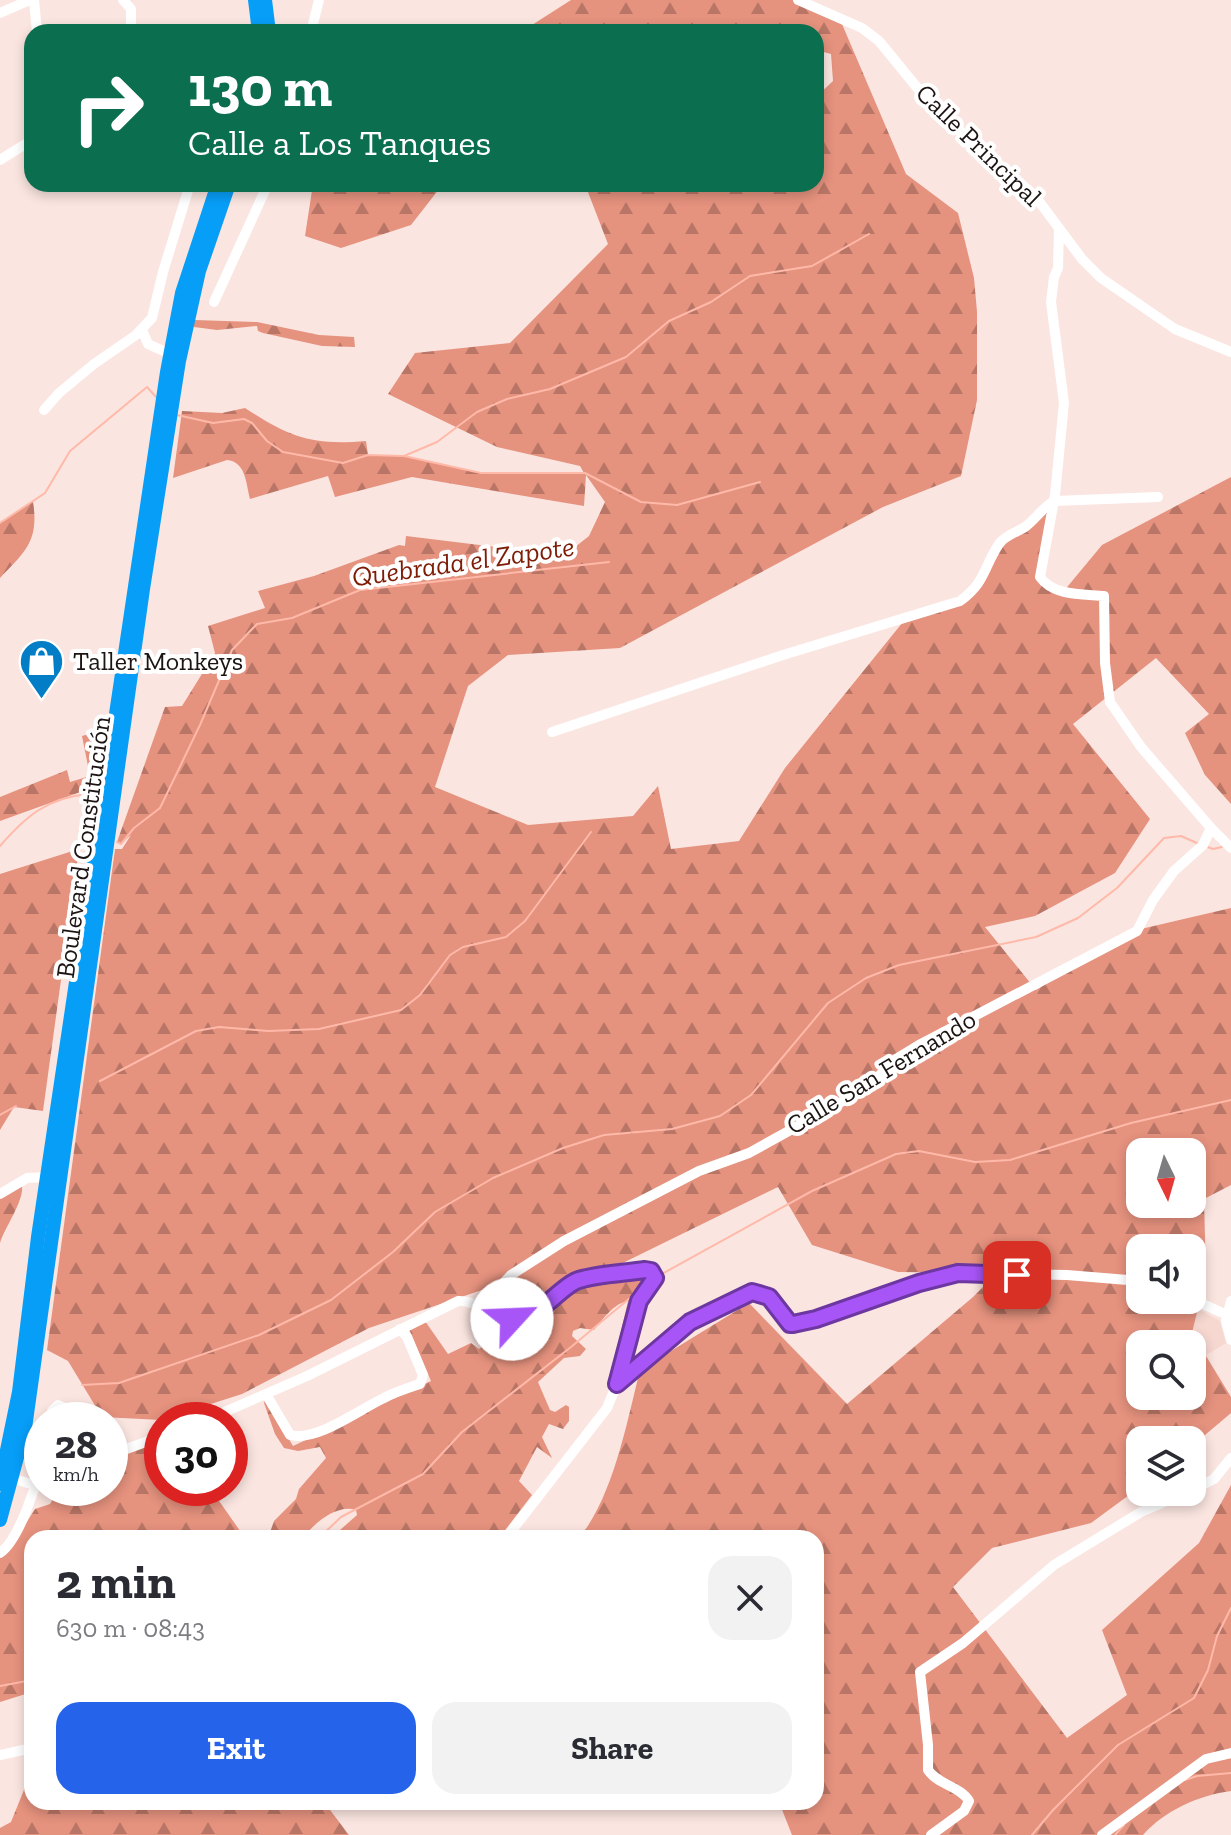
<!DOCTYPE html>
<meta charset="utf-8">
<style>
:root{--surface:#fff;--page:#f2f2f3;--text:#2b2b33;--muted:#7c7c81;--accent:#2563eb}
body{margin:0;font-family:"Zilla Slab",serif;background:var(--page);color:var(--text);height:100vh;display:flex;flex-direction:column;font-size:30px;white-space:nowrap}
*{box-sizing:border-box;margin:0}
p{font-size:26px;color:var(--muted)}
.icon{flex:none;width:44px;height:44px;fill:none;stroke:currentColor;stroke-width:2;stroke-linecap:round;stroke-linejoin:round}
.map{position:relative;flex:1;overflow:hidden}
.panel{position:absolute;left:24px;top:1530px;width:800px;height:280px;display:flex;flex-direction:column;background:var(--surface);border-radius:24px;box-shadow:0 4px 12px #0003}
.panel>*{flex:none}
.top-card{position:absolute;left:24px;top:24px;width:800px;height:168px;border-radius:24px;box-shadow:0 4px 12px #0003;background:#0b6e4f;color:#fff;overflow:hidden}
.needle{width:52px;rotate:175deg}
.tools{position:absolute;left:1126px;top:1138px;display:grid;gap:16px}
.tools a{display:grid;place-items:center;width:80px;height:80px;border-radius:16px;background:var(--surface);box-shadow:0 4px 12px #0003;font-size:40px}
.speed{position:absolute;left:24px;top:1402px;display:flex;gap:16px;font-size:40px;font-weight:700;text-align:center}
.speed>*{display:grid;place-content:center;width:104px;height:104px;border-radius:50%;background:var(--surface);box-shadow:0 4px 12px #0003;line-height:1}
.speed small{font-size:20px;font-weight:400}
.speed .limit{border:12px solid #d22;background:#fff;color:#111}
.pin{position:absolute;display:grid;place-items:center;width:68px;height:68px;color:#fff;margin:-34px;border-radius:16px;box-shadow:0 4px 12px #0006}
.me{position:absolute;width:88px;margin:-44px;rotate:65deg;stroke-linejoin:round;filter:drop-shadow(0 0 6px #0008)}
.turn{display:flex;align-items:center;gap:28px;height:168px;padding:0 32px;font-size:36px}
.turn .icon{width:104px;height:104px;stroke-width:2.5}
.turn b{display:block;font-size:56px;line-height:68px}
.round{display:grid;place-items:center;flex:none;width:84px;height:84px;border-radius:24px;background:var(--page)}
.headline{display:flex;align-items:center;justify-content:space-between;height:136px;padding:0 32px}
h1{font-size:48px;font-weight:800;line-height:60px}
.button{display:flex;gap:16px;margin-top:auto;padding:16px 32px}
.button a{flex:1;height:92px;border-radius:24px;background:var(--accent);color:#fff;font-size:32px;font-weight:800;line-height:92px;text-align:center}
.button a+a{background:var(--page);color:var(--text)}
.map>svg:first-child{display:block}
</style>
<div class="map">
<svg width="1231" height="1835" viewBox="0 0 1231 1835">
<defs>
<pattern id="forest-firs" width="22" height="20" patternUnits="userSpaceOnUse" patternTransform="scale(2)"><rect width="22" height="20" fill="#e5927e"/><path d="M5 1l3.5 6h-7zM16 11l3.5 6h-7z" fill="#b97666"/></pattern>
</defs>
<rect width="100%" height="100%" fill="#fbe5e0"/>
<path fill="#f6d8d1" d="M 1195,1307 L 1220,1321 L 1226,1343 L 1203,1357 L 1179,1316 Z"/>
<g fill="url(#forest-firs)" fill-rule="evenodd">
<path d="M 571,0 L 796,0 L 839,17 L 906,174 L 958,213 L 974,278 L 977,312 L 977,400 L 961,476 L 883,507 L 620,648 L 508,655 L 468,686 L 435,787 L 528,825 L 633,816 L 658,786 L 671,849 L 739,841 L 785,768 L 907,617 L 974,590 L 1000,540 L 1054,501 L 1041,577 L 1063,592 L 1102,545 L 1231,477 L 1231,804 L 1205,775 L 1185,733 L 1209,714 L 1156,658 L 1073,724 L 1150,819 L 1115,873 L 1035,916 L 985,927 L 1036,990 L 1128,932 L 1231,908 L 1231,1185 L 1204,1199 L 1206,1275 L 1192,1333 L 1231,1397 L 1231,1413 L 1192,1446 L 1192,1440 L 1140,1440 L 1140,1487 L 1091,1523 L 992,1548 L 953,1587 L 1067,1738 L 1127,1695 L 1102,1630 L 1199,1543 L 1231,1485 L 1231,1791 C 1199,1795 1164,1811 1143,1835 L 792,1835 L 779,1802 L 816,1802 L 816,1538 L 579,1538 C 613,1497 627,1422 640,1370 L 749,1303 L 847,1404 L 973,1297 L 997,1273 L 898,1272 L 812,1245 L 778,1187 L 586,1281 L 647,1273 L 651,1278 L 620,1347 L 618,1344 L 628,1301 C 613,1304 604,1318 594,1330 L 580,1328 L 573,1331 L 572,1336 L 586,1349 L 580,1356 L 564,1358 L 538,1382 L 550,1410 L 555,1412 L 566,1405 L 569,1407 L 569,1421 L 563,1429 L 549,1424 L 542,1437 L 552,1458 L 537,1447 L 519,1481 L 532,1495 L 499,1538 L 331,1538 L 357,1515 L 356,1510 C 337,1504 314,1523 303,1538 L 268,1538 L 274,1521 L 296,1499 L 299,1489 L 326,1458 L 320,1447 L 298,1451 L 284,1448 L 275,1434 L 264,1403 L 265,1399 L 293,1446 L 431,1381 L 409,1329 L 425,1321 L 448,1354 L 471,1343 L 479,1349 L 491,1340 L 478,1317 L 479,1313 L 510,1324 L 561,1293 L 485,1289 L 369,1328 L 242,1394 L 161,1420 L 102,1417 L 68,1361 L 47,1350 L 115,849 L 122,849 L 131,835 L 121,844 L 117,842 L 165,707 L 182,706 L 215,653 L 208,626 L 265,608 L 258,591 L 314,576 L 399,545 L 405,546 L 406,536 L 504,548 L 504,556 L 528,553 L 565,555 L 589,536 L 605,502 L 586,475 L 584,506 L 412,477 L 335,497 L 328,476 L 250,499 C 246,483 246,462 227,460 L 173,478 L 182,411 L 222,413 L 245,408 C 289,437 312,446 366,441 L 368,455 L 404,456 L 481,473 L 584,473 L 580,466 L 497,447 L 388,394 L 415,353 L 510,343 L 608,244 L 586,187 L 587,184 L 816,184 L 816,97 L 833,81 L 831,54 L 816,50 L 816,32 L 521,32 ZM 1140,1152 L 1192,1152 L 1192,1204 L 1140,1204 ZM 1140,1248 L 1192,1248 L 1192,1300 L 1140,1300 ZM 1140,1344 L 1192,1344 L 1192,1396 L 1140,1396 Z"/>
<path d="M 313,184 L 443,184 L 411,225 L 341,248 L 305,236 Z"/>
<path d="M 194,320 L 257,322 L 319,335 L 354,337 L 355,347 L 322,346 L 263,333 L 258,331 L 257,326 L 217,330 L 194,327 Z"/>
<path d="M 33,501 C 39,541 26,551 0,578 L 0,523 Z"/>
<path d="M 106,729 L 97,786 L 0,821 L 0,797 L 67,770 L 70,782 L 90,776 L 82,736 Z"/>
<path d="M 79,849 L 43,1111 L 14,1107 L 0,1130 L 0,874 Z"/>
<path d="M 22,1186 C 24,1201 5,1227 0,1243 L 0,1198 Z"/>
<path d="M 162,1439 L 162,1488 L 210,1488 L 245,1538 L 32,1538 L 32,1692 L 0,1702 L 0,1549 L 11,1547 L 35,1509 L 50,1504 L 59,1488 L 110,1488 L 110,1458 Z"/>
<path d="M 32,1770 L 32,1802 L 324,1802 L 349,1835 L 0,1835 L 0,1828 L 11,1822 Z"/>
</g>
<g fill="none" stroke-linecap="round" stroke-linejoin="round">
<g stroke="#ffb9a9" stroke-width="2">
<path d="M 177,415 L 213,423 L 244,419 L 252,423 L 267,441 L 283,452 L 343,463 L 368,455 L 404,456 L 481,473 L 585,473 L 641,502 L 677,505 L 760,482"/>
<path d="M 404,456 L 437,442 L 477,412 L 507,399 L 550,389 L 626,357 L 669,321 L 711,302 L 750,276 L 812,266 L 869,234"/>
<path d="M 0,523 L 45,493 L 70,451 L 147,387 L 156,397"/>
<path d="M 117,842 L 121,844 L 134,828 L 160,808 L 200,725 L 232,650 L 257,624 L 292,618 L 360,590 L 609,562"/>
<path d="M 0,846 C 26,816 47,798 88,794"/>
<path d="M 1205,846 L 1213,849 L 1222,847"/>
<path d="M 100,1081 L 196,1031 L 219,1027 L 268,1031 L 319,1029 L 401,1010 L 420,995 L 450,955 L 463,947 L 506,937 L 525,921 L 591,832"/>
<path d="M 0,1115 L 16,1106"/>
<path d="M 660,1275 L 812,1191 L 896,1154 L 919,1151 L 975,1162 L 1010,1160 L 1131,1123 L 1231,1100"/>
<path d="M 82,1385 L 119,1383 L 259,1335 L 331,1300 L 393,1252 L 435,1212 L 493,1178 L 563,1148 L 604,1135 L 672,1129 L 720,1116 L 751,1095 L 828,1003 L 866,978 L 899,965 L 1036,937 L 1078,918 L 1117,888 L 1164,838 L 1181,836 L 1199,844"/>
<path d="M 319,1538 L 341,1517 L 423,1474 L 462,1432 L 571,1347 L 642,1288"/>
<path d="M 0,1686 L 32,1680"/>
<path d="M 1185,1780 L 1197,1776 L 1231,1773"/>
<path d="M 1032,1835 L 1053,1810 L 1118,1745 L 1194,1698 L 1208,1670 L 1217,1636 L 1231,1608"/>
<path d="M 1115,1835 L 1124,1825"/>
</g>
<g stroke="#fff" stroke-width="10">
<path d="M 34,0 L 37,32"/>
<path d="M 123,0 L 131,9 L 131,32"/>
<path d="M 798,0 L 862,28 L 879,41 L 933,107 L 1035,196 L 1082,259 L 1101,278 L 1175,329 L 1231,352"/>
<path d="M 0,13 L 30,0"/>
<path d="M 311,32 L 319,0"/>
<path d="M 0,160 L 32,140"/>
<path d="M 1059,229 L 1058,268 L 1054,277 L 1051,302 L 1064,403 L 1055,495 L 1040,577 C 1053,596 1083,594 1104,596 L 1105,663 L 1110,702 L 1141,747 L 1211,828 L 1231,848"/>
<path d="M 214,302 L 268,184"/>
<path d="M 142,330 L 148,344 L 170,354"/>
<path d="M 44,410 L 59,393 L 94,364 L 136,335 L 152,318 L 163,272 L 190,184"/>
<path d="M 552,732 L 783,655 L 960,601 C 986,582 983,568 999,544 C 1004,536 1017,532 1025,527 C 1036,519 1042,508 1054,501 L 1158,497"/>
<path d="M 0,1194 L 27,1178 L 47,1177"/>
<path d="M 1192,1299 L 1227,1315"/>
<path d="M 1231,1301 L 1226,1321 L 1231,1340"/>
<path d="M 480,1308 L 511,1275 L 564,1241 L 699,1171 L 749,1153 L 852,1096 L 873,1082 L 896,1059 L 919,1045 L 1137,931 L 1153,900 L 1174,871 L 1203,845 L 1211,828"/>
<path d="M 617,1384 L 690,1322 L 752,1292 L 769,1297 L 790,1324 L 793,1324 L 816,1319 L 919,1283 L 958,1273 L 1067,1275 L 1140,1281"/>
<path d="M 266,1394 L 290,1435 C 317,1442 360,1409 384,1398 C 395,1392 408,1388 420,1384 L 423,1375 L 407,1337 L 400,1329"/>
<path d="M 50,1420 L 52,1411 L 58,1405 L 65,1408 L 68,1420"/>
<path d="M 206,1420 L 307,1376 L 458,1301 C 482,1300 497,1325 522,1319 C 542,1314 556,1294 573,1283 C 589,1274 626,1273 645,1270 L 651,1271 L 655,1278 L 639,1301 L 617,1384 L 607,1408 L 506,1538"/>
<path d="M 110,1455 L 162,1436"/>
<path d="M 21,1481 L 35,1485"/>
<path d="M 1192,1490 L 1214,1479 L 1231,1458"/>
<path d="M 0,1553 C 20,1539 37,1483 42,1459"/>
<path d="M 0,1755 L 32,1748"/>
<path d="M 931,1835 L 964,1811 L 969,1801 C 960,1786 938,1785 928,1770 L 928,1745 L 920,1672 L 963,1643 L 1054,1565 L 1141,1512 L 1188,1492"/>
<path d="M 1102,1835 L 1206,1759 L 1231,1753"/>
</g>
<g stroke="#079ef8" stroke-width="14">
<path d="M 255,0 L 259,32"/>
<path d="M 265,0 L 269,32"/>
<path d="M 0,1484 L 19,1392 L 38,1237 L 167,372 L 182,293 L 218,184"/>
<path d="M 0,1520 L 25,1428 L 143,589 L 179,361 L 199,271 L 229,184"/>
</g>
</g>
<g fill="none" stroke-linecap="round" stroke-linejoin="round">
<defs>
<path id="route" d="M 512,1319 C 540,1319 554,1292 576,1281 C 594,1274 626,1273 645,1270 L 651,1271 L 655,1278 L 639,1301 L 617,1384 L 690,1322 L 752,1292 L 769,1297 L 790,1324 L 793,1324 L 816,1319 L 919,1283 L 958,1273 L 1017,1275"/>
</defs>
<use href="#route" stroke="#6d37a1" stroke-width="20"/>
<use href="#route" stroke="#a855f7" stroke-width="14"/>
</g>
<defs>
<symbol id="shop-pin" viewBox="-11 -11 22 30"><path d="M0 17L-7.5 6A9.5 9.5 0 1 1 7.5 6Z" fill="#027dc6" stroke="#fff"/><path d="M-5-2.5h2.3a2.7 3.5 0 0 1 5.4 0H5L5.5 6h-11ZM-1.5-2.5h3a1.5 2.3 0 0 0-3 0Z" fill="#fff"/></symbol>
</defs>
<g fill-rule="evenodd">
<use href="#shop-pin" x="16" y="636" width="51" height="69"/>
</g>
<g text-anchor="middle" stroke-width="8" stroke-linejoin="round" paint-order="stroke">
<g font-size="26" fill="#1b1412" stroke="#fff">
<text transform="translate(979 145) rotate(44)" y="9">Calle Principal</text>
<text transform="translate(83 847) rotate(-82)" y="9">Boulevard Constitución</text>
<text transform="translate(881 1072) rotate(-31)" y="9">Calle San Fernando</text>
</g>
<g font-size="26" fill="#1b1412" stroke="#fff" text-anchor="start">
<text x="73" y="670">Taller Monkeys</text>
</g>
<g font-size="28" font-style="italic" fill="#7e1c06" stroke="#fff">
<text transform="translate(463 561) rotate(-8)" y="10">Quebrada el Zapote</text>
</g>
</g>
</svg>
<div class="tools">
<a><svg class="needle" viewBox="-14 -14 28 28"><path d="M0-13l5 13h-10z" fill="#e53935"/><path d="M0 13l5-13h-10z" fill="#7c7c81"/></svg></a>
<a><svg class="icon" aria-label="sound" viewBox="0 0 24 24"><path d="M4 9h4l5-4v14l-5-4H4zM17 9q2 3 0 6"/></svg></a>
<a><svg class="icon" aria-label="search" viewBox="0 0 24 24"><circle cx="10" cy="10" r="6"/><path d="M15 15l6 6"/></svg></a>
<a><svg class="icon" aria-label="layers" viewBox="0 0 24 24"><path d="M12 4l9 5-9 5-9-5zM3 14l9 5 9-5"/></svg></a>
</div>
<div class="speed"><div>28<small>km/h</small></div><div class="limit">30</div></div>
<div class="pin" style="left:1017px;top:1275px;background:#d93025"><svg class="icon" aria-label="arrive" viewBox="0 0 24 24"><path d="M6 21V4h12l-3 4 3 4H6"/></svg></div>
<svg class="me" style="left:512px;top:1319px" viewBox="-20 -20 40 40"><circle r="19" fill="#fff"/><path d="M0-13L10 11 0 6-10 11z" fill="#a855f7"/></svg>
<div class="top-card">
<div class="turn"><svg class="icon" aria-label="right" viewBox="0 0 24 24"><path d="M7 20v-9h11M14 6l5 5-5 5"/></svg><div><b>130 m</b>Calle a Los Tanques</div></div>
</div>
<section class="panel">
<div class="headline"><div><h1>2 min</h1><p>630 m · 08:43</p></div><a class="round"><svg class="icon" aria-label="close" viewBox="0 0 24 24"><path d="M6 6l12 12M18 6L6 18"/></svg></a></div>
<div class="button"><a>Exit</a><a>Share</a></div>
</section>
</div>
